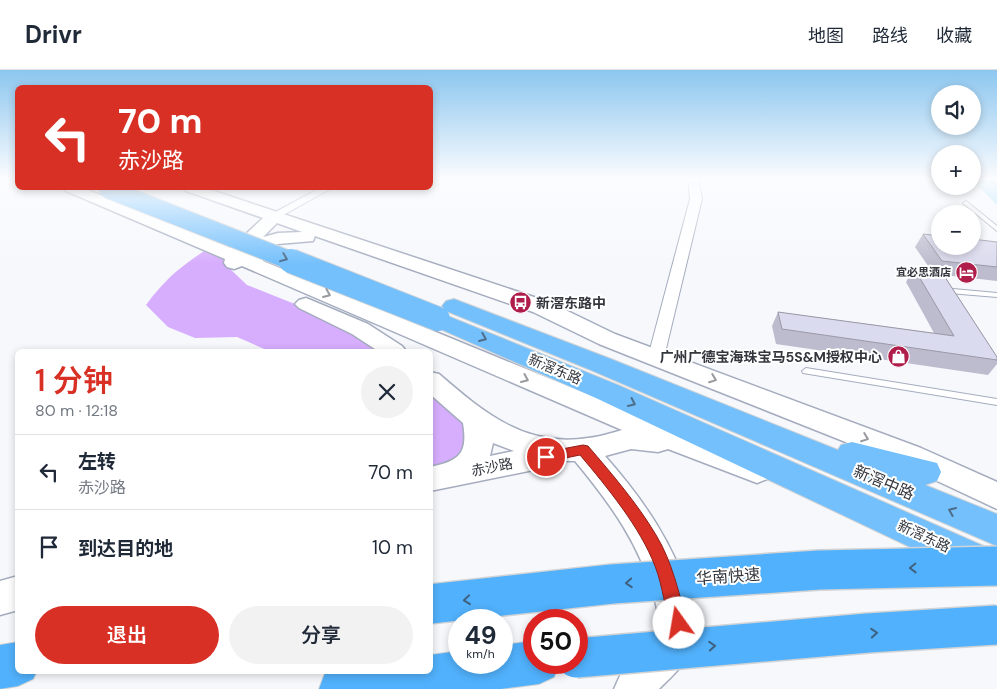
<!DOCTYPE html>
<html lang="zh">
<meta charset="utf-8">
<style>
:root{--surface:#fff;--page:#f2f2f3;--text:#1f2937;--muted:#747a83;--line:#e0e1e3;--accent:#d93025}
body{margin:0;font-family:"DM Sans","Noto Sans SC",sans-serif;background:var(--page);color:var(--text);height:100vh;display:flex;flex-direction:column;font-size:19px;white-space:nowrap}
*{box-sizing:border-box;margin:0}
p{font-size:16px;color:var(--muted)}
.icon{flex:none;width:28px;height:28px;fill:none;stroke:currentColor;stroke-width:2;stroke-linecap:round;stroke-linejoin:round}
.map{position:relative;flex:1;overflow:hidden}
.side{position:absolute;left:15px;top:279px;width:418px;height:325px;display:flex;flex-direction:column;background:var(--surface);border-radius:8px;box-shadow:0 2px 8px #0003}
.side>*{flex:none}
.guide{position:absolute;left:15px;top:15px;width:418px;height:105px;border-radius:8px;box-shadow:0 2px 8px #0003;background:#d93025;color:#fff;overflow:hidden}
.buttons{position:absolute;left:931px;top:15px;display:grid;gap:10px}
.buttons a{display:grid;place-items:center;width:50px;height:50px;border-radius:50%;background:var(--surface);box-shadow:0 2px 8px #0003;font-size:25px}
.speed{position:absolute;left:448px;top:539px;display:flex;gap:10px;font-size:25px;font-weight:700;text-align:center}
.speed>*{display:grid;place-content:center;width:65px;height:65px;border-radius:50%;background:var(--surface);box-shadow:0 2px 8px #0003;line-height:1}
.speed small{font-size:12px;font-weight:400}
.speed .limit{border:8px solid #d22;background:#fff;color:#111}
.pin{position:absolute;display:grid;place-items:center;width:42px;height:42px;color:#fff;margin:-21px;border:2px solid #fff;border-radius:50%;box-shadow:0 1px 5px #0007}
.me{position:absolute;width:55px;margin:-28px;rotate:347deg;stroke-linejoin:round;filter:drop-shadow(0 0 4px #0008)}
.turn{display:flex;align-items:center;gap:18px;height:105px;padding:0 20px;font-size:22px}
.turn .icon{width:65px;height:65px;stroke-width:2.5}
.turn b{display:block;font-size:35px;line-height:42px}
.round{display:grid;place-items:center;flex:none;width:52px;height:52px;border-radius:26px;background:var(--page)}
.headline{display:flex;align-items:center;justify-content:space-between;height:85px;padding:0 20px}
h1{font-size:30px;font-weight:600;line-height:38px;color:var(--accent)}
.button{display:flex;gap:10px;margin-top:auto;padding:10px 20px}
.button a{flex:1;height:58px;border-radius:30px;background:var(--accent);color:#fff;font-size:20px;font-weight:600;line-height:58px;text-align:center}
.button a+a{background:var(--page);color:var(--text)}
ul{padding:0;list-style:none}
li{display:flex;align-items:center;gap:15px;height:75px;padding:0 20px;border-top:1px solid var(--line)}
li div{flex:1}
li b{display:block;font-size:19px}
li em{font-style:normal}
header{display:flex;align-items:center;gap:30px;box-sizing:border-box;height:70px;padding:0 25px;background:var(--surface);border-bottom:1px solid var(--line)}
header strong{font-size:24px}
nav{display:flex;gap:28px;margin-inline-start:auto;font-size:18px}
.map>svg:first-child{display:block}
</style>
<header>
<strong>Drivr</strong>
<nav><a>地图</a><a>路线</a><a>收藏</a></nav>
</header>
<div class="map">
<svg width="997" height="619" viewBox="0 0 997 619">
<rect width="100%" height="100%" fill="#f6f8fc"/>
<g fill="#d7aefe">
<path d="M 209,178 L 218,182 L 226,195 L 247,215 L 320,244 L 383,281 L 269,281 L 237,267 L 195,268 L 168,257 L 146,235 C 165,209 182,195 209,178 Z"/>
<path d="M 430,322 L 461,350 L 467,367 L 459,389 L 430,398 Z"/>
</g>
<path fill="#a3e0f9" d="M 973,108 L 997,108 L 997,135 L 973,111 Z"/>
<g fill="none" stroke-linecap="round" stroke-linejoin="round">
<defs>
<g id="service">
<path d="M 966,131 L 997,156 L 997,161 L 964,134 L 963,133 Z"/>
<path d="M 942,218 L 997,223 L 997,227 L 949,223 L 946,224 L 942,222 Z"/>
<path d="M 806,298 L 997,329 L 997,335 L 803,303 L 802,301 Z"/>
</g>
<g id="minor">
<path d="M 688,108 L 698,108 L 702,129 L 664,287 L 662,291 L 656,292 L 650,291 L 648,287 L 690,129 Z"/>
<path d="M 320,118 L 332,118 L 278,148 L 270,148 L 268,146 Z"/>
</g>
<g id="secondary">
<path d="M 63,118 L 83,118 L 231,178 L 263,148 L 186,121 L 183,118 L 205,118 L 549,232 L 615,264 L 921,378 L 997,412 L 997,439 L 901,394 L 599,274 L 533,242 L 315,166 L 313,171 L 278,174 L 264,181 L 263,191 L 582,322 L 767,393 L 772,401 L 767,409 L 757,413 L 668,379 L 658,382 L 631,379 L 605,386 C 643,429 674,474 691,530 C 694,540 700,553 698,563 C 694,587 675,603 659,619 L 614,619 L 624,597 L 655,568 L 661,560 C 660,550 657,540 655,530 C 641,476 610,433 575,391 L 564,391 L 553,396 L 430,421 L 430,397 C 460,391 468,383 463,353 L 430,324 L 430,302 L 439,304 C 483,342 525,378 588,368 C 600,367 611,363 622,360 L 242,196 L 234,199 L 227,197 L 224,193 L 225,189 L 66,121 ZM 277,153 L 302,162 L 278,163 L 263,167 ZM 493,373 L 514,381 L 490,386 Z"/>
<path d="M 306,228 L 368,254 L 402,276 L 406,281 L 378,281 L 352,264 L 299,238 L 295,234 L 299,230 Z"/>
<path d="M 18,506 L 18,540 L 0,545 L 0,511 Z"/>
</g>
<g id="trunk">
<path d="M 454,229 L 611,289 L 838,380 L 841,375 L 852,372 L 937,393 L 941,402 L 937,411 L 925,415 L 997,444 L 997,476 L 593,301 L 446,241 L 442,236 L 446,231 Z"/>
<path d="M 438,242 L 618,315 L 995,481 L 997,484 L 995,505 L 982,510 L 969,505 L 598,329 L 429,254 L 426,249 L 429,244 Z"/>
</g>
<g id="motorway">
<path d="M 534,571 L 534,592 L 560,592 L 554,607 L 539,614 L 501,619 L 319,619 L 325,603 L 330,601 L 430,601 L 430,585 L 459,581 L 459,592 L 501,592 L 501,575 Z"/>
<path d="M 18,572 L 18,601 L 37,601 L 33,609 L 18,616 L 0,619 L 0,575 Z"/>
</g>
</defs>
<use href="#service" stroke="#a4acbe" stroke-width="2"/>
<use href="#minor" stroke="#a4acbe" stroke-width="2"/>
<use href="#secondary" stroke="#a4acbe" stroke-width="3"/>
<use href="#trunk" stroke="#d2d3d4" stroke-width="2"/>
<use href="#motorway" stroke="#d2d3d4" stroke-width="2"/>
<use href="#service" fill="#fff" fill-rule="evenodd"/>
<use href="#minor" fill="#fff" fill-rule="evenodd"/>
<use href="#secondary" fill="#fff" fill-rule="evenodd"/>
<use href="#trunk" fill="#74c0fc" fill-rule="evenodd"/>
<use href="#motorway" fill="#51b1fc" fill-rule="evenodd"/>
<defs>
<path id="trunk-bridge-far1" d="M 108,119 L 294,192"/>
<path id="trunk-bridge" d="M 291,191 L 438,249"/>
<g id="motorway-bridge">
<path d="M 430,534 L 612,514 L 819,500 L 997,496"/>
<path d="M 576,588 L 868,563 L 997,555"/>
</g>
</defs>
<use href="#trunk-bridge-far1" stroke="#d2d3d4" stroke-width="20" stroke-linecap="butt"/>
<use href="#trunk-bridge" stroke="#d2d3d4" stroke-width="26" stroke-linecap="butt"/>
<use href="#motorway-bridge" stroke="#d2d3d4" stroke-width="42" stroke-linecap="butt"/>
<use href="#trunk-bridge-far1" stroke="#74c0fc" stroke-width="18"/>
<use href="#trunk-bridge" stroke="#74c0fc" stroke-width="24"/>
<use href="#motorway-bridge" stroke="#51b1fc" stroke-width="39"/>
</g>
<path fill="#bcbcce" d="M 923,164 L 997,172 L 997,211 L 944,205 L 997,287 L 997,294 L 988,305 L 776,274 L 772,256 L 778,242 L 934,263 L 906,212 L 914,198 L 931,200 L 915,177 Z"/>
<g fill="#dbdbef" stroke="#9999a7">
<path d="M 923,164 L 940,166 L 940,176 L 972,176 L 972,169 L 997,172 L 997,197 L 942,191 Z"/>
<path d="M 914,198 L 941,201 L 997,287 L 997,290 L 782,259 L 778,242 L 954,266 Z"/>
</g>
<defs><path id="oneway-chevron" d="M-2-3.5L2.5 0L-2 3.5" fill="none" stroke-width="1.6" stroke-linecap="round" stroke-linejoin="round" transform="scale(1.25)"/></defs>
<g stroke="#4d6d89">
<use href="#oneway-chevron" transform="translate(284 188) rotate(22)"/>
<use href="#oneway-chevron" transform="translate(483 268) rotate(23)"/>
<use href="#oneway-chevron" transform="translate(632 333) rotate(25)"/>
<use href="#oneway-chevron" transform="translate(952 441) rotate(-157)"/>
</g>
<g stroke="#999a9e">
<use href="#oneway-chevron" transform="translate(327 224) rotate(23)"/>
<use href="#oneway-chevron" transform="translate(525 309) rotate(24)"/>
<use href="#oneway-chevron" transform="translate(713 309) rotate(21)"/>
<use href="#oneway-chevron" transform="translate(865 368) rotate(21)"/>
</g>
<g stroke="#3e6180">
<use href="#oneway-chevron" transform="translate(913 498) rotate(179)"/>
<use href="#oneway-chevron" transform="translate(629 513) rotate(176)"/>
<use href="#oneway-chevron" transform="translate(467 530) rotate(174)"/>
<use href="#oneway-chevron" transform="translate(874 563) rotate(-4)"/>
<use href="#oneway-chevron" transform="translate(712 576) rotate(-5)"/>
</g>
<linearGradient id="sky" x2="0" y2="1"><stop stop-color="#8cc6ef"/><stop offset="0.56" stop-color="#fbfcfe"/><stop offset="1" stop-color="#fbfcfe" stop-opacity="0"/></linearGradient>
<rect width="997" height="194" fill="url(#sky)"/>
<path fill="#d93025" stroke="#8d1f18" d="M 583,375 L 588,376 C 612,404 637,433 656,465 C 672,491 679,523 687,553 L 685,559 L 679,561 L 673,559 C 664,539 663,516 655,496 C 640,457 607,417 580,385 L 546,392 L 541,390 L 539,387 L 541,383 L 546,382 Z"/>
<defs>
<symbol id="hotel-disc" viewBox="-11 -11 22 22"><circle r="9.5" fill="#af1d4b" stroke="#fff"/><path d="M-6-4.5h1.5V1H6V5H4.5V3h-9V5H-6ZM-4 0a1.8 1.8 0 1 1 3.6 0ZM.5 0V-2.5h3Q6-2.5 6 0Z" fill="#fff"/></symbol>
<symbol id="bus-disc" viewBox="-11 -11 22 22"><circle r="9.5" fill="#af1d4b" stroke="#fff"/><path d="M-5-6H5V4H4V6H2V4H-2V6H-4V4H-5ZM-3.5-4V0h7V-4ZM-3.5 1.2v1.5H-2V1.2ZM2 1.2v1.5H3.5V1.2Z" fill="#fff"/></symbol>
<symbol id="shop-disc" viewBox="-11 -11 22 22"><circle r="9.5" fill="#af1d4b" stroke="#fff"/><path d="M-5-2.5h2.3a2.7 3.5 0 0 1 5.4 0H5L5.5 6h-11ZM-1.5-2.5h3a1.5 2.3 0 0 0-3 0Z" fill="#fff"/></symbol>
</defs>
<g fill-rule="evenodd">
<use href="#hotel-disc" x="954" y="190" width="25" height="25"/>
<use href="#bus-disc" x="508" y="220" width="25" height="25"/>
<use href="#shop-disc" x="886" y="274" width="25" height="25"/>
</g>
<g text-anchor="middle" stroke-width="4" stroke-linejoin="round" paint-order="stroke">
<g font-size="11" font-weight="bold" fill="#33363d" stroke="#fff" text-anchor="end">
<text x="951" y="206">宜必思酒店</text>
</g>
<g font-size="14" font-weight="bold" fill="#33363d" stroke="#fff" text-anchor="start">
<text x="536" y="238">新滘东路中</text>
<text x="882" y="292" text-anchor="end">广州广德宝海珠宝马5S&amp;M授权中心</text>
</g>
<g font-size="14" fill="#33363d" stroke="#fff">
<text transform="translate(555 299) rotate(23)" y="5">新滘东路</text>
<text transform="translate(492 397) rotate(-11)" y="5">赤沙路</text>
<text transform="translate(924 466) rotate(25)" y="5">新滘东路</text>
</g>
<g font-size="16" fill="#33363d" stroke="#fff">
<text transform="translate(884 412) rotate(23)" y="6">新滘中路</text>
<text transform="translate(728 506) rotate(-4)" y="6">华南快速</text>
</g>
</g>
</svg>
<div class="buttons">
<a><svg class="icon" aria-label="sound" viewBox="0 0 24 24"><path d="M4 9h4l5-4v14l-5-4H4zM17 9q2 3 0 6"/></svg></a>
<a>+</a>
<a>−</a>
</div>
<div class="speed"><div>49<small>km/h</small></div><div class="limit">50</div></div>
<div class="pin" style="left:546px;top:387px;background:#d93025"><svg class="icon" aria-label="arrive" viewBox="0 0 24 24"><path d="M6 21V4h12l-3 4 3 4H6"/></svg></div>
<svg class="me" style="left:679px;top:553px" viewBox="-20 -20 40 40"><circle r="19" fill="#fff"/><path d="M0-13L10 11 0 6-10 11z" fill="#d93025"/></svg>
<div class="guide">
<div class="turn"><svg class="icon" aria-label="left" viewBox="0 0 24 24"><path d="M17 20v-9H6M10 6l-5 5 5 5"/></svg><div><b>70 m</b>赤沙路</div></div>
</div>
<section class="side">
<div class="headline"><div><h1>1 分钟</h1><p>80 m · 12:18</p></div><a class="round"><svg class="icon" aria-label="close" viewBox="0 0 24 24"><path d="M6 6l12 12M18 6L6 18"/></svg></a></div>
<ul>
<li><svg class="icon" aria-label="left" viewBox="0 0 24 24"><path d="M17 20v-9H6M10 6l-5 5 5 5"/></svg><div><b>左转</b><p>赤沙路</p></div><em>70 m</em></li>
<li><svg class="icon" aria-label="arrive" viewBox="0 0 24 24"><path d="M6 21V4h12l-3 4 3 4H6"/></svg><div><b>到达目的地</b></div><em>10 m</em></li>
</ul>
<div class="button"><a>退出</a><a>分享</a></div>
</section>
</div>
